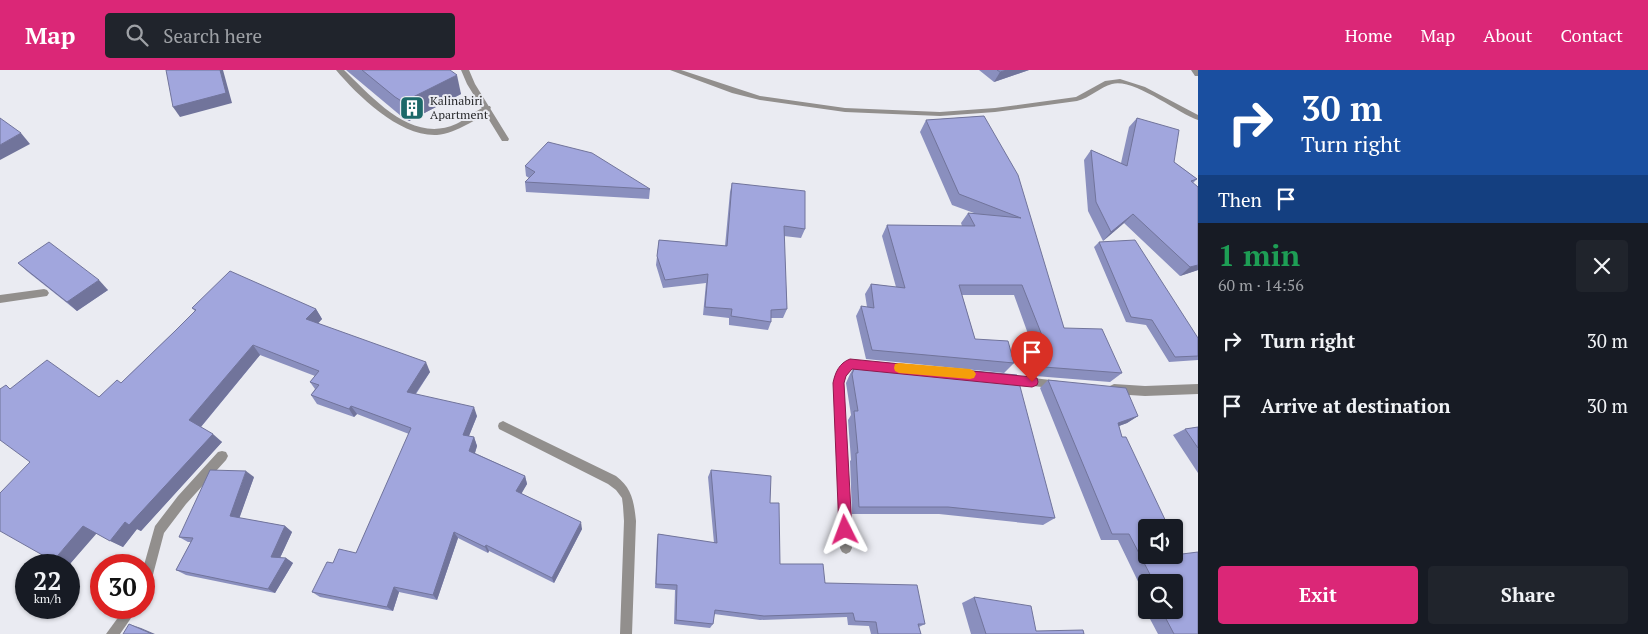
<!DOCTYPE html>
<meta charset="utf-8">
<style>
:root{--surface:#171b24;--page:#20242c;--text:#f1f3f6;--muted:#9ea1a6;--accent:#db2777}
body{margin:0;font-family:"PT Serif",serif;background:var(--page);color:var(--text);height:100vh;display:flex;flex-direction:column;font-size:19px;white-space:nowrap}
*{box-sizing:border-box;margin:0}
p{font-size:16px;color:var(--muted)}
.icon{flex:none;width:28px;height:28px;fill:none;stroke:currentColor;stroke-width:2;stroke-linecap:round;stroke-linejoin:round}
.map{position:relative;flex:1;overflow:hidden}
.side{display:flex;flex-direction:column;background:var(--surface);width:450px}
.side>*{flex:none}
.guide{background:#1a4fa0;color:#fff;overflow:hidden}
.tools{position:absolute;left:1138px;top:449px;display:grid;gap:10px}
.tools a{display:grid;place-items:center;width:45px;height:45px;border-radius:5px;background:var(--surface);box-shadow:0 1px 4px #0004;font-size:25px}
.speed{position:absolute;left:15px;top:484px;display:flex;gap:10px;font-size:25px;font-weight:700;text-align:center}
.speed>*{display:grid;place-content:center;width:65px;height:65px;border-radius:50%;background:var(--surface);box-shadow:0 1px 4px #0004;line-height:1}
.speed small{font-size:12px;font-weight:400}
.speed .limit{border:8px solid #d22;background:#fff;color:#111}
.pin{position:absolute;display:grid;place-items:center;width:42px;height:42px;color:#fff;margin:-51px -21px;border-radius:50% 50% 50% 0;rotate:-45deg;box-shadow:0 0 5px #0007}
.pin .icon{rotate:45deg}
.me{position:absolute;width:55px;margin:-28px;rotate:357deg;stroke-linejoin:round;filter:drop-shadow(0 0 4px #0008)}
.turn{display:flex;align-items:center;gap:18px;height:105px;padding:0 20px;font-size:22px}
.turn .icon{width:65px;height:65px;stroke-width:2.5}
.turn b{display:block;font-size:35px;line-height:42px}
.then{display:flex;align-items:center;height:48px;padding:0 20px;background:#0003;gap:10px;font-size:19px}
.round{display:grid;place-items:center;flex:none;width:52px;height:52px;border-radius:5px;background:var(--page)}
.head{display:flex;align-items:center;justify-content:space-between;height:85px;padding:0 20px}
h1{font-size:30px;font-weight:700;line-height:38px;color:#1e9e55}
.cta{display:flex;gap:10px;margin-top:auto;padding:10px 20px}
.cta a{flex:1;height:58px;border-radius:5px;background:var(--accent);color:#fff;font-size:20px;font-weight:700;line-height:58px;text-align:center}
.cta a+a{background:var(--page);color:var(--text)}
ul{padding:0;list-style:none}
li{display:flex;align-items:center;gap:15px;height:65px;padding:0 20px}
li div{flex:1}
li b{display:block;font-size:19px}
li em{font-style:normal}
header{display:flex;align-items:center;gap:30px;box-sizing:border-box;height:70px;padding:0 25px;background:var(--accent);color:#fff}
header strong{font-size:24px}
nav{display:flex;gap:28px;margin-inline-start:auto;font-size:18px}
.search{width:350px;height:45px;background:var(--page);display:flex;align-items:center;gap:12px;box-sizing:border-box;padding:0 18px;border-radius:5px;color:var(--muted);font-size:19px}
main{display:flex;flex:1;min-height:0}
.map>svg:first-child{display:block}
</style>
<header>
<strong>Map</strong>
<div class="search"><svg class="icon" aria-label="search" viewBox="0 0 24 24"><circle cx="10" cy="10" r="6"/><path d="M15 15l6 6"/></svg>Search here</div>
<nav><a>Home</a><a>Map</a><a>About</a><a>Contact</a></nav>
</header>
<main>
<div class="map">
<svg width="1198" height="564" viewBox="0 0 1198 564">
<rect width="100%" height="100%" fill="#eaebf2"/>
<g fill="none" stroke-linecap="round" stroke-linejoin="round">
<path fill="#928f8d" fill-rule="evenodd" d="M 336,0 L 344,0 C 373,28 412,74 456,54 C 465,50 482,35 490,36 L 491,38 C 484,45 474,51 466,55 C 457,60 447,64 437,65 C 400,67 358,26 336,0 Z"/>
<g fill="#928f8d" fill-rule="evenodd">
<path d="M 461,0 L 469,0 L 475,14 L 509,69 L 508,71 L 502,71 L 467,14 Z"/>
<path d="M 670,0 L 681,0 L 760,26 L 845,38 L 940,42 L 995,38 L 1076,27 L 1105,11 L 1120,9 L 1145,17 L 1198,45 L 1198,50 C 1177,43 1134,8 1112,14 C 1100,17 1090,28 1077,31 L 995,42 L 940,46 L 845,42 L 760,30 L 732,23 Z"/>
<path d="M 1191,0 L 1198,0 L 1198,6 L 1195,6 Z"/>
<path d="M 44,219 L 47,220 L 49,223 L 47,226 L 0,233 L 0,225 Z"/>
<path d="M 850,290 L 872,292 L 873,295 L 872,298 L 852,298 L 846,306 L 844,313 L 852,478 L 850,482 L 846,484 L 842,482 L 840,478 L 834,313 C 836,303 840,294 850,290 Z"/>
<path d="M 1007,305 L 1059,311 L 1063,312 L 1064,315 L 1063,318 L 1059,319 L 1007,313 L 1003,312 L 1002,309 L 1003,306 Z"/>
<path d="M 1114,314 L 1145,316 L 1198,314 L 1198,324 L 1145,326 L 1114,324 L 1110,322 L 1109,319 L 1110,316 Z"/>
<path d="M 503,351 L 616,406 C 632,418 634,432 636,451 L 632,564 L 620,564 L 624,451 L 623,436 L 622,428 L 616,420 L 608,414 L 499,359 L 498,356 L 499,353 Z"/>
<path d="M 222,381 L 226,382 L 228,386 L 226,390 L 186,434 L 164,463 L 150,516 L 148,520 L 144,522 L 144,495 L 155,456 L 178,426 L 218,382 Z"/>
<path d="M 125,538 L 138,538 L 120,564 L 106,564 Z"/>
</g>
</g>
<g fill="#8a8fbe">
<path d="M 346,0 L 450,0 L 461,24 L 409,51 L 401,46 Z"/>
<path d="M 979,0 L 1029,0 L 994,12 Z"/>
<path d="M 984,46 L 1064,258 L 1122,303 L 1110,312 L 1035,306 L 1025,282 L 1032,275 L 1014,225 L 962,225 L 975,269 L 1014,293 L 1004,303 L 866,289 L 856,246 L 861,236 L 867,237 L 865,224 L 871,214 L 896,217 L 882,166 L 887,155 L 962,156 L 961,153 L 968,143 L 974,143 L 952,135 L 920,62 L 926,50 Z"/>
<path d="M 1137,48 L 1174,92 L 1197,109 L 1193,113 L 1198,200 L 1180,206 L 1124,153 L 1103,171 L 1088,141 L 1084,90 L 1091,80 L 1121,93 L 1129,57 Z"/>
<path d="M 525,96 L 650,119 L 649,129 L 526,122 L 525,112 L 529,108 L 526,106 Z"/>
<path d="M 732,113 L 805,159 L 801,168 L 784,166 L 787,239 L 783,248 L 771,248 L 771,252 L 768,260 L 729,255 L 729,248 L 703,245 L 706,213 L 663,218 L 656,195 L 659,170 L 725,176 L 730,122 Z"/>
<path d="M 1099,172 L 1198,268 L 1198,290 L 1169,292 L 1146,255 L 1126,252 L 1094,177 Z"/>
<path d="M 18,193 L 108,220 L 77,241 L 28,202 Z"/>
<path d="M 192,238 L 316,239 L 322,249 L 318,253 L 430,302 L 416,324 L 477,346 L 469,366 L 474,367 L 477,376 L 475,383 L 525,406 L 527,414 L 521,423 L 582,459 L 554,513 L 489,481 L 488,483 L 458,468 L 437,530 L 399,522 L 393,541 L 320,527 L 312,522 L 333,493 L 356,483 L 409,364 L 357,344 L 354,347 L 317,334 L 311,325 L 315,319 L 310,312 L 315,306 L 260,285 L 201,357 L 222,372 L 141,461 L 137,459 L 123,477 L 96,463 L 69,495 L 30,392 L 11,318 L 99,327 L 121,313 L 175,261 L 195,241 Z"/>
<path d="M 875,292 L 1055,448 L 1043,455 L 939,444 L 852,444 L 850,391 L 851,390 L 848,350 L 851,345 L 846,313 L 850,304 L 856,294 L 873,295 Z"/>
<path d="M 1048,310 L 1138,346 L 1127,353 L 1119,356 L 1122,367 L 1198,564 L 1158,564 L 1150,549 L 1156,548 L 1152,540 L 1174,540 L 1174,512 L 1146,512 L 1146,528 L 1118,470 L 1101,470 L 1040,318 Z"/>
<path d="M 1198,357 L 1198,403 L 1173,365 L 1185,359 Z"/>
<path d="M 711,400 L 770,433 L 780,494 L 925,554 L 919,557 L 921,564 L 871,564 L 869,556 L 848,555 L 847,547 L 760,550 L 714,544 L 713,554 L 710,558 L 674,554 L 675,520 L 655,518 L 657,470 L 658,464 L 714,473 L 708,407 Z"/>
<path d="M 254,407 L 239,448 L 285,456 L 292,462 L 280,488 L 286,488 L 293,493 L 275,523 L 186,505 L 176,500 L 191,472 L 188,472 L 179,467 Z"/>
<path d="M 974,527 L 1036,561 L 1084,564 L 971,564 L 962,533 Z"/>
</g>
<g fill="#71749b">
<path d="M 220,0 L 223,0 L 232,33 L 180,47 L 173,37 Z"/>
<path d="M 1007,0 L 1029,0 L 994,12 L 1000,2 Z"/>
<path d="M 457,5 L 461,24 L 409,51 L 403,32 Z"/>
<path d="M 21,63 L 30,74 L 0,90 L 0,75 Z"/>
<path d="M 1133,144 L 1124,153 L 1103,171 L 1111,162 Z"/>
<path d="M 1198,195 L 1198,200 L 1180,206 L 1190,197 Z"/>
<path d="M 99,210 L 108,220 L 77,241 L 67,232 Z"/>
<path d="M 316,239 L 322,249 L 313,259 L 306,249 Z"/>
<path d="M 253,275 L 260,285 L 199,359 L 189,350 Z"/>
<path d="M 426,292 L 430,302 L 411,330 L 407,322 Z"/>
<path d="M 351,336 L 357,344 L 354,347 L 349,339 Z"/>
<path d="M 474,337 L 477,346 L 466,373 L 463,365 Z"/>
<path d="M 1138,346 L 1127,353 L 1108,360 L 1118,353 Z"/>
<path d="M 213,364 L 222,372 L 141,461 L 137,459 L 123,477 L 110,471 L 125,452 Z"/>
<path d="M 474,367 L 477,376 L 473,389 L 469,381 Z"/>
<path d="M 246,401 L 254,407 L 238,452 L 230,446 Z"/>
<path d="M 525,406 L 527,414 L 519,428 L 516,421 Z"/>
<path d="M 581,452 L 582,459 L 554,513 L 552,508 Z"/>
<path d="M 83,456 L 97,463 L 69,495 L 62,495 L 53,491 Z"/>
<path d="M 285,456 L 292,462 L 278,492 L 271,487 Z"/>
<path d="M 454,462 L 458,468 L 437,530 L 433,525 Z"/>
<path d="M 486,475 L 489,481 L 488,483 L 485,477 Z"/>
<path d="M 286,488 L 293,493 L 275,523 L 268,519 Z"/>
<path d="M 394,517 L 399,522 L 393,541 L 387,537 Z"/>
<path d="M 129,554 L 141,558 L 155,564 L 152,564 Z"/>
</g>
<g fill="#a1a6dd" stroke="#71749b">
<path d="M 166,0 L 220,0 L 226,23 L 173,37 Z"/>
<path d="M 362,0 L 450,0 L 457,5 L 403,32 L 395,27 Z"/>
<path d="M 997,0 L 1007,0 L 1000,2 Z"/>
<path d="M 984,46 L 1018,105 L 1064,258 L 1102,259 L 1122,303 L 1044,297 L 1034,272 L 1045,273 L 1022,215 L 959,215 L 975,269 L 1008,271 L 1014,293 L 872,280 L 861,236 L 874,238 L 871,214 L 905,218 L 887,155 L 975,156 L 968,143 L 1021,148 L 959,124 L 926,50 Z"/>
<path d="M 0,48 L 21,63 L 0,75 Z"/>
<path d="M 1137,48 L 1179,60 L 1174,92 L 1197,109 L 1191,111 L 1198,117 L 1198,195 L 1190,197 L 1133,144 L 1111,162 L 1096,132 L 1091,80 L 1127,96 Z"/>
<path d="M 548,72 L 592,83 L 650,119 L 525,112 L 535,102 L 525,96 Z"/>
<path d="M 732,113 L 805,121 L 805,159 L 784,156 L 787,239 L 771,240 L 771,252 L 731,246 L 732,239 L 705,237 L 708,204 L 665,210 L 657,186 L 659,170 L 727,176 Z"/>
<path d="M 1135,170 L 1198,268 L 1198,286 L 1175,287 L 1152,250 L 1131,247 L 1099,172 Z"/>
<path d="M 49,172 L 99,210 L 67,232 L 18,193 Z"/>
<path d="M 230,201 L 316,239 L 306,249 L 426,292 L 407,322 L 474,337 L 463,365 L 474,367 L 469,381 L 525,406 L 516,421 L 581,452 L 552,508 L 486,475 L 485,477 L 454,462 L 433,525 L 394,517 L 387,537 L 312,522 L 327,492 L 333,493 L 339,479 L 356,483 L 411,358 L 351,336 L 349,339 L 311,325 L 319,315 L 310,312 L 319,301 L 253,275 L 189,350 L 213,364 L 129,455 L 125,452 L 110,471 L 83,456 L 53,491 L 0,461 L 0,423 L 30,392 L 0,370 L 0,319 L 6,315 L 10,319 L 47,290 L 99,327 L 117,310 L 121,313 L 175,261 L 196,240 L 192,238 Z"/>
<path d="M 875,292 L 1017,305 L 1055,448 L 948,437 L 859,437 L 856,383 L 858,383 L 854,341 L 858,341 L 852,304 L 856,294 L 875,295 Z"/>
<path d="M 1048,310 L 1126,318 L 1138,346 L 1118,353 L 1122,367 L 1126,367 L 1169,458 L 1146,458 L 1146,485 L 1174,485 L 1174,467 L 1182,484 L 1198,482 L 1198,564 L 1174,564 L 1164,545 L 1170,545 L 1168,540 L 1174,540 L 1174,512 L 1154,512 L 1129,464 L 1112,464 Z"/>
<path d="M 1198,357 L 1198,378 L 1185,359 Z"/>
<path d="M 210,400 L 246,401 L 230,446 L 285,456 L 271,487 L 286,488 L 268,519 L 176,500 L 193,468 L 179,467 Z"/>
<path d="M 711,400 L 771,406 L 770,433 L 779,433 L 780,494 L 823,494 L 825,513 L 917,515 L 925,554 L 918,554 L 921,564 L 878,564 L 876,552 L 855,551 L 853,543 L 764,546 L 715,540 L 713,554 L 676,550 L 677,515 L 656,514 L 658,464 L 717,473 Z"/>
<path d="M 974,527 L 1031,536 L 1036,561 L 1083,560 L 1084,564 L 986,564 Z"/>
<path d="M 129,554 L 152,564 L 123,564 Z"/>
</g>
<path fill="#db2777" stroke="#8e194d" d="M 850,289 L 1032,307 L 1037,308 L 1038,312 L 1037,315 L 1032,317 L 852,299 L 846,306 L 844,313 L 852,460 L 850,465 L 845,467 L 841,465 L 839,460 L 833,313 C 835,303 839,293 850,289 Z"/>
<path fill="#f59e0b" d="M 899,293 L 970,299 L 974,301 L 976,304 L 974,308 L 970,309 L 899,303 L 895,301 L 894,298 L 895,294 Z"/>
<defs>
<symbol id="building-square" viewBox="-11 -11 22 22"><rect x="-9" y="-9" width="18" height="18" rx="4" fill="#1c6968" stroke="#eaebf2"/><path d="M-4-6H4V6H1V3H-1V6H-4ZM-2.5-4.3h1.7v1.8h-1.7ZM.8-4.3h1.7v1.8H.8ZM-2.5-1h1.7V.8h-1.7ZM.8-1h1.7V.8H.8Z" fill="#fff"/></symbol>
</defs>
<g fill-rule="evenodd">
<use href="#building-square" x="398" y="24" width="28" height="28"/>
</g>
<g text-anchor="middle" stroke-width="4" stroke-linejoin="round" paint-order="stroke">
<g font-size="12" fill="#292a2c" stroke="#eaebf2" text-anchor="start">
<text x="430" y="35">Kalinabiri<tspan x="430" dy="14">Apartment</tspan></text>
</g>
</g>
</svg>
<div class="tools">
<a><svg class="icon" aria-label="sound" viewBox="0 0 24 24"><path d="M4 9h4l5-4v14l-5-4H4zM17 9q2 3 0 6"/></svg></a>
<a><svg class="icon" aria-label="search" viewBox="0 0 24 24"><circle cx="10" cy="10" r="6"/><path d="M15 15l6 6"/></svg></a>
</div>
<div class="speed"><div>22<small>km/h</small></div><div class="limit">30</div></div>
<div class="pin" style="left:1032px;top:312px;background:#d93025"><svg class="icon" aria-label="arrive" viewBox="0 0 24 24"><path d="M6 21V4h12l-3 4 3 4H6"/></svg></div>
<svg class="me" style="left:845px;top:460px" viewBox="-20 -20 40 40"><path d="M0-17L14 15 0 8-14 15z" fill="#db2777" stroke="#fff" stroke-width="4"/></svg>
</div>
<section class="side">
<div class="guide">
<div class="turn"><svg class="icon" aria-label="right" viewBox="0 0 24 24"><path d="M7 20v-9h11M14 6l5 5-5 5"/></svg><div><b>30 m</b>Turn right</div></div>
<div class="then">Then<svg class="icon" aria-label="arrive" viewBox="0 0 24 24"><path d="M6 21V4h12l-3 4 3 4H6"/></svg></div>
</div>
<div class="head"><div><h1>1 min</h1><p>60 m · 14:56</p></div><a class="round"><svg class="icon" aria-label="close" viewBox="0 0 24 24"><path d="M6 6l12 12M18 6L6 18"/></svg></a></div>
<ul>
<li><svg class="icon" aria-label="right" viewBox="0 0 24 24"><path d="M7 20v-9h11M14 6l5 5-5 5"/></svg><div><b>Turn right</b></div><em>30 m</em></li>
<li><svg class="icon" aria-label="arrive" viewBox="0 0 24 24"><path d="M6 21V4h12l-3 4 3 4H6"/></svg><div><b>Arrive at destination</b></div><em>30 m</em></li>
</ul>
<div class="cta"><a>Exit</a><a>Share</a></div>
</section>
</main>
